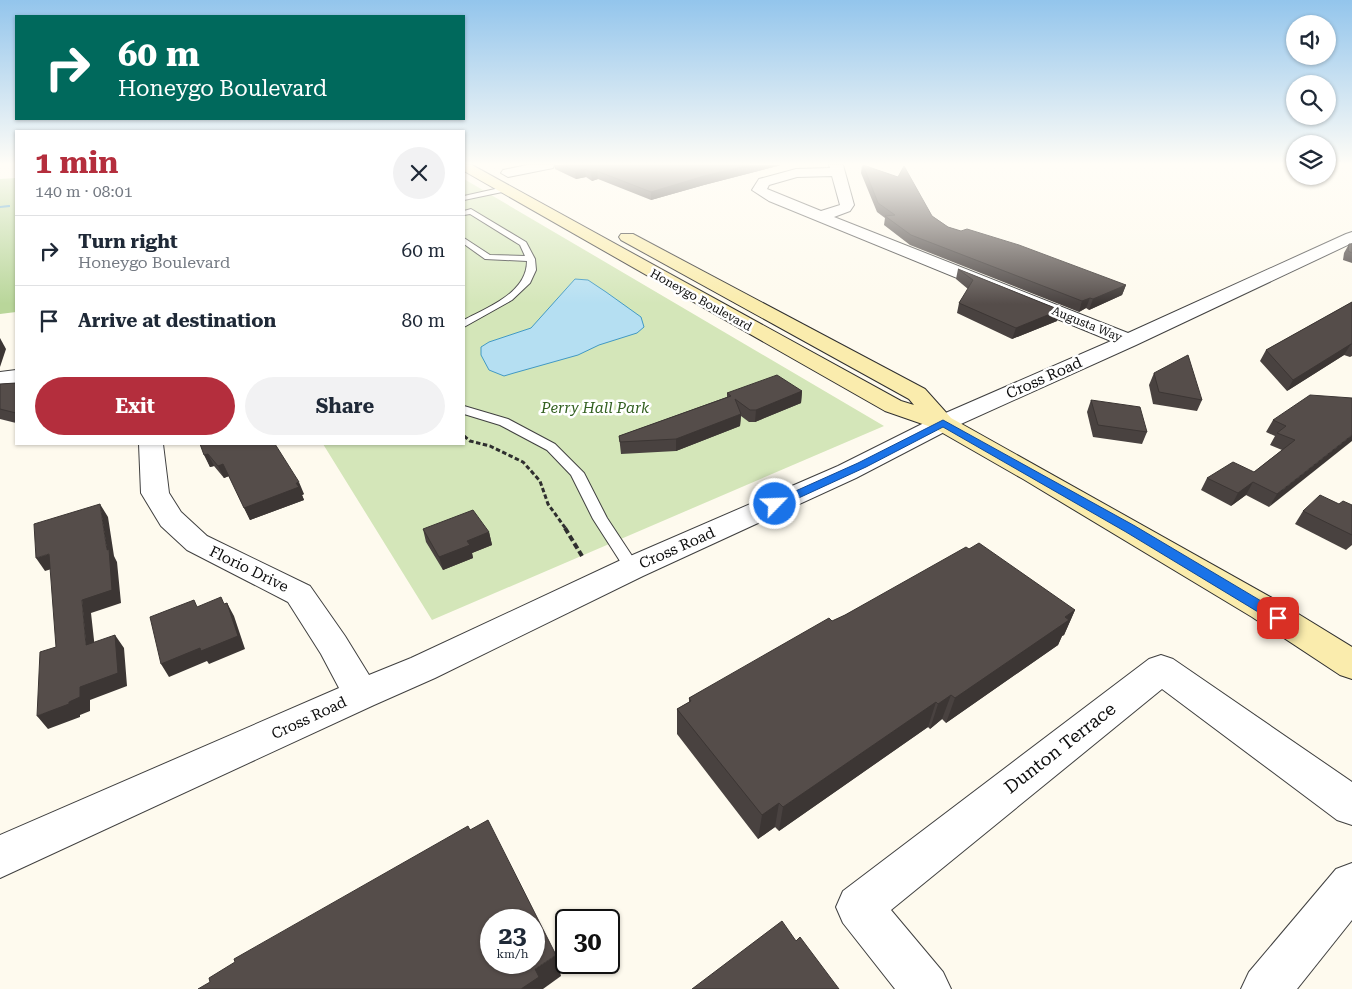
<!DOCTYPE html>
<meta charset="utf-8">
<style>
:root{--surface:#fff;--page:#f2f2f3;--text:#1f2937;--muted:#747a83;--line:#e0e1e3;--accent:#b42e3d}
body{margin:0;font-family:"Roboto Serif",serif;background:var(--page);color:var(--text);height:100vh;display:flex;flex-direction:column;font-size:19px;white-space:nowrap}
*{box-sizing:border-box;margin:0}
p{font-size:16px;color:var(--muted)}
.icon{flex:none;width:28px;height:28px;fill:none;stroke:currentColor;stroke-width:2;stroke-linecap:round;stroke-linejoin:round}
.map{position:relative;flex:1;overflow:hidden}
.details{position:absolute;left:15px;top:130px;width:450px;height:315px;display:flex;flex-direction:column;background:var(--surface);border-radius:0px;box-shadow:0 1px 4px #0004}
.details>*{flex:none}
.hud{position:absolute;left:15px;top:15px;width:450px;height:105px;border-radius:0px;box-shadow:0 1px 4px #0004;background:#00695c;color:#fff;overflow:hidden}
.fabs{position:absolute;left:1286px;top:15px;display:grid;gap:10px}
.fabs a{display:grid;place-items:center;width:50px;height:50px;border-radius:50%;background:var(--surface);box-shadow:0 1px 4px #0004;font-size:25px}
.speed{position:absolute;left:480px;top:909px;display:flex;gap:10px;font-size:25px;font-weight:700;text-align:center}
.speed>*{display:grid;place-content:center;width:65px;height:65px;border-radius:50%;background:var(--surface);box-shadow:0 1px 4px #0004;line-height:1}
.speed small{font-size:12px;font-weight:400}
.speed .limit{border:2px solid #111;border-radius:8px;background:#fff;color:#111}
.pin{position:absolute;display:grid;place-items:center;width:42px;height:42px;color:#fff;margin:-21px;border-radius:10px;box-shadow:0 2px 8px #0006}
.me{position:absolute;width:55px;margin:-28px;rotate:66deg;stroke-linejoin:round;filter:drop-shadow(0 0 4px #0008)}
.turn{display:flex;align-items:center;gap:18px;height:105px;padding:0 20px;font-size:22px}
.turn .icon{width:65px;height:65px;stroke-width:2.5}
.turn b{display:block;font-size:35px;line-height:42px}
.round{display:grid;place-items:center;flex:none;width:52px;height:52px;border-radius:26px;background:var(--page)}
.headline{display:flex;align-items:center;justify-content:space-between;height:85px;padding:0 20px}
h1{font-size:30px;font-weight:700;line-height:38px;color:var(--accent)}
.action{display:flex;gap:10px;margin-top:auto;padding:10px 20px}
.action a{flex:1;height:58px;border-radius:30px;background:var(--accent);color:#fff;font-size:20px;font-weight:700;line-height:58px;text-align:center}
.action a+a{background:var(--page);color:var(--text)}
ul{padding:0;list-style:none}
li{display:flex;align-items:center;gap:15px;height:70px;padding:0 20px;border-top:1px solid var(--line)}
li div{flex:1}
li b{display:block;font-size:19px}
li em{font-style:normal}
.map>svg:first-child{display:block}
</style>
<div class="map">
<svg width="1352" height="989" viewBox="0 0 1352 989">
<rect width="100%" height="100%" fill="#fefaee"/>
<path fill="#d4e6b9" d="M 464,179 L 884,426 L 432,620 L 323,444 L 464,444 Z"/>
<path fill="#b9d69a" d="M 16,178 L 16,312 L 0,314 L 0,179 Z"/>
<path fill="#b5dff2" stroke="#4199c4" d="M 575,279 L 588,280 L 606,292 L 641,317 L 644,327 L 637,333 L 599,345 L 578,355 L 514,373 L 504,376 L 489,370 L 481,355 L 481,347 L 489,342 L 531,328 Z"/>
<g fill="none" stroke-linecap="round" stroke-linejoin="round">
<path fill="#4199c4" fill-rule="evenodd" d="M 8,205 L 10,205 L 10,207 L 0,208 L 0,206 Z"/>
<defs>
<g id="lane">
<path d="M 504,187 L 507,187 L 507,191 L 464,200 L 464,196 Z"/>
<path d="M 471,209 L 526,242 L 535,259 L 536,270 L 530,283 L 512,300 L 464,327 L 464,320 C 488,307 527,293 527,261 L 485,259 L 464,244 L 464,238 L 490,255 L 525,256 L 520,245 L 470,214 L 464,215 L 464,211 Z"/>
<path d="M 464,406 L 508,419 L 555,444 L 584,473 L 607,518 L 640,568 L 637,572 L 632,573 L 627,572 L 593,519 L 571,475 L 547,450 L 500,425 L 464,414 Z"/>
</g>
<g id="street">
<path d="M 527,165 L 554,165 L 553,168 L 508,177 L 501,173 L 503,170 Z"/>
<path d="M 829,165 L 843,165 L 854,205 L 850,211 L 834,217 L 1128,333 L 1346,234 L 1352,232 L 1352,243 L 1136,345 L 952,428 L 856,478 L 643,576 L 435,678 L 374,705 L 0,878 L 0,835 L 339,688 L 321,654 L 288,602 L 187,550 L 161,526 L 141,493 L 139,444 L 163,444 L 169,493 L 181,512 L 207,536 L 310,586 L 345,636 L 369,675 L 411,658 L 621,560 L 838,466 L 934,418 L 1111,341 L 769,201 L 752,190 L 759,179 L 796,169 L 830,168 ZM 832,176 L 840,205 L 821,211 L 767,189 L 769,185 L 797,177 Z"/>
<path d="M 16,370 L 16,384 L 0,386 L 0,372 Z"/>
<path d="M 1161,655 L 1173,659 L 1352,782 L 1352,825 L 1337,820 L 1162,689 L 891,910 L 943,972 L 951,989 L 895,989 L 843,923 L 836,907 L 843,891 L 1149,659 Z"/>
<path d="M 1352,863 L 1352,920 L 1297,989 L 1241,989 L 1249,972 L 1336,869 Z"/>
</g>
<path id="secondary" d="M 464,165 L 472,165 L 901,401 L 914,405 L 909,399 L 621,240 L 619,237 L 621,234 L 633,234 L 925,389 L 951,418 L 1274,599 L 1352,647 L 1352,679 L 1340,675 L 1252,617 L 1023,479 L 934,428 L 885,411 L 464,171 Z"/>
</defs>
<use href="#lane" stroke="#404040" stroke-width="2"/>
<use href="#street" stroke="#404040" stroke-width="2"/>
<use href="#secondary" stroke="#2f2f2f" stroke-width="2"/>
<path stroke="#2f2f2f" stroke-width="3" stroke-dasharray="4.5 2.5" stroke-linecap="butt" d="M 464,436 L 470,441 L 490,446 L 523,462 L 540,481 L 548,504 L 566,529"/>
<path stroke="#2f2f2f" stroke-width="4" stroke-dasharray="6 3" stroke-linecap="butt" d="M 565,528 L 582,556"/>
<use href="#lane" fill="#fff" fill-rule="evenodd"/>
<use href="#street" fill="#fff" fill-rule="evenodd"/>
<use href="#secondary" fill="#faecad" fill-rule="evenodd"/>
</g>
<g fill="#494240">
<path d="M 554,165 L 781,165 L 704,185 L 651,200 L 598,179 L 592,181 L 586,177 L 576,179 L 555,169 Z"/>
<path d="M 862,165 L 932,216 L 948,227 L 1126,285 L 1122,295 L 1089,310 L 1086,308 L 1079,312 L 910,245 L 884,225 L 885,218 L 877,212 L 861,173 Z"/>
<path d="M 1349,244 L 1352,244 L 1352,263 L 1343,260 L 1344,253 Z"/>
<path d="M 958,269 L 1060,310 L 1057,321 L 1012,339 L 957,313 L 959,303 L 968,289 L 956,279 Z"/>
<path d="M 1352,302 L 1352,356 L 1350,357 L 1344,355 L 1287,391 L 1260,361 L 1266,350 Z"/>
<path d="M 1154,373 L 1202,400 L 1197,411 L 1153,404 L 1149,385 Z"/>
<path d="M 16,383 L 16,423 L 0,419 L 0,384 Z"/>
<path d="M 802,391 L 801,403 L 755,422 L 749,422 L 741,416 L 740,426 L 676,451 L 621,454 L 619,436 L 727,397 L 727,393 Z"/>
<path d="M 1352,398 L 1269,507 L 1246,495 L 1231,506 L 1201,490 L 1207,478 L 1254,472 L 1282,450 L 1270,445 L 1275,436 L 1266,432 L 1273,420 Z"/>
<path d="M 1091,400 L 1147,432 L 1142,444 L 1093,437 L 1087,412 Z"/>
<path d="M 200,444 L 304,494 L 302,495 L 304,500 L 250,520 L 229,476 L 224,478 L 214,466 L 210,467 Z"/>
<path d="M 1339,504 L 1352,505 L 1352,545 L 1346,550 L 1295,524 L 1303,511 Z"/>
<path d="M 423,529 L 489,532 L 492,545 L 472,553 L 473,558 L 443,570 L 426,542 Z"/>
<path d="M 969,549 L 1075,610 L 1064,635 L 1062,636 L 1058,645 L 946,723 L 942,719 L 930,729 L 928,727 L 779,831 L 775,827 L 758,839 L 677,734 L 677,709 L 689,702 L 689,698 Z"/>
</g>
<g fill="#3c3634">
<path d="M 750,165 L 781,165 L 704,185 L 651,200 L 651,192 L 704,176 Z"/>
<path d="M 585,169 L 586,177 L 576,179 L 575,171 Z"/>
<path d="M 597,171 L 598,179 L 592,181 L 591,172 Z"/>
<path d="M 1126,285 L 1122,295 L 1089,310 L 1093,299 Z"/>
<path d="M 1090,298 L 1086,308 L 1079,312 L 1082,301 Z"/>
<path d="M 1060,310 L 1057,321 L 1012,339 L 1016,328 Z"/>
<path d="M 0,338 L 6,349 L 0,367 Z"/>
<path d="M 1351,344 L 1344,355 L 1287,391 L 1293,380 Z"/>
<path d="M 802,391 L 801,403 L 755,422 L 756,410 Z"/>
<path d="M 741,414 L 740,426 L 676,451 L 676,439 Z"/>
<path d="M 1352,435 L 1352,441 L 1269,507 L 1277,494 Z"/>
<path d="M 208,454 L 214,466 L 210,467 L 204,455 Z"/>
<path d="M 223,464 L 229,476 L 224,478 L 218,466 Z"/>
<path d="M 299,482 L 304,494 L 302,495 L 304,500 L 250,520 L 244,508 Z"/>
<path d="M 1253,482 L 1246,495 L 1231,506 L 1238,493 Z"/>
<path d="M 100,504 L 108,517 L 114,556 L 117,562 L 121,603 L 91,613 L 96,658 L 86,645 L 82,600 L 107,550 Z"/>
<path d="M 489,532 L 492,545 L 472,553 L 473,558 L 443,570 L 439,557 L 467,541 Z"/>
<path d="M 49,554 L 58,567 L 45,571 L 36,558 Z"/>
<path d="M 227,603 L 234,616 L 245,649 L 209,664 L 207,661 L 169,677 L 161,664 Z"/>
<path d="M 1075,610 L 1064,635 L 1062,636 L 1058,645 L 946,723 L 955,698 Z"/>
<path d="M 115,635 L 124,648 L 127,686 L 90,700 L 90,711 L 80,715 L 80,717 L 48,729 L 37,716 L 69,702 Z"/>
<path d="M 951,695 L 942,719 L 930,729 L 938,704 Z"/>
<path d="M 936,702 L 928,727 L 779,831 L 783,807 Z"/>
<path d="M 779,803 L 775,827 L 758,839 L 762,815 Z"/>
<path d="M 556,955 L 561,976 L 543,989 L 521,989 L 535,969 Z"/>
</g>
<g fill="#554d4a" stroke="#3c3634" fill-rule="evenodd">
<path d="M 563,165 L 750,165 L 704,176 L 651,192 L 597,171 L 591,172 L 585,169 L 575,171 Z"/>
<path d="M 863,165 L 898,177 L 904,166 L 932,216 L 948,227 L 961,231 L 967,229 L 1019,245 L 1126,285 L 1093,299 L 1090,298 L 1082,301 L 911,235 L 885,216 L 895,215 L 878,203 Z"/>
<path d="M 1349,244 L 1352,244 L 1352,253 L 1348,251 Z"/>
<path d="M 958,269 L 1060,310 L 1016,328 L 959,303 L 973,280 Z"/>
<path d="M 1352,302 L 1352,344 L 1351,344 L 1293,380 L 1266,350 Z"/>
<path d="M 1188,355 L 1202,400 L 1159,392 L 1154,373 Z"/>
<path d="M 777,375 L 802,391 L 756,410 L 750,410 L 735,399 L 741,414 L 676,439 L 620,442 L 619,436 L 731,396 L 727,393 Z"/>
<path d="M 16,383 L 16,413 L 0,409 L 0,384 Z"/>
<path d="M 1310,395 L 1352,398 L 1352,435 L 1277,494 L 1253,482 L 1238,493 L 1207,478 L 1233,462 L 1254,472 L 1295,440 L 1277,433 L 1286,426 L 1273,420 Z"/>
<path d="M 1091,400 L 1140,407 L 1147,432 L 1098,425 Z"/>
<path d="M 200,444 L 275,444 L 299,482 L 296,483 L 299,487 L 244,508 L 223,464 L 218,466 L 208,454 L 204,455 Z"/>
<path d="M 1320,495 L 1339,504 L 1343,501 L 1352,505 L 1352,535 L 1303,511 Z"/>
<path d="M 100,504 L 107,550 L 109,549 L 112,590 L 82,600 L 86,645 L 115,635 L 118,673 L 80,687 L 80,697 L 69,702 L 69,704 L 37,716 L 40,652 L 56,647 L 49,554 L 36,558 L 34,524 Z"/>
<path d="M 473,510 L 489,532 L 467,541 L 470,545 L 439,557 L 423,529 Z"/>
<path d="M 979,543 L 1075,610 L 1065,617 L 1069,620 L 955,698 L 951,695 L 938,704 L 936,702 L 783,807 L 779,803 L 762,815 L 677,709 L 691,701 L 689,698 L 829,618 L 832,621 L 845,615 L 966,547 L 969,549 Z"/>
<path d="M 221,597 L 224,604 L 227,603 L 238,636 L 201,651 L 200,648 L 161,664 L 150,617 L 194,600 L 197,607 Z"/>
<path d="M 488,820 L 556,955 L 535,969 L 539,977 L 521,989 L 198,989 L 210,982 L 209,978 L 235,962 L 234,959 L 468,826 L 470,830 ZM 491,920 L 534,920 L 534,962 L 491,962 Z"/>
<path d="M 782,921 L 796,941 L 800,937 L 839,989 L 692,989 Z"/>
</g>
<linearGradient id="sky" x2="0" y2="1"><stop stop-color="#93c5ec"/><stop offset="0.54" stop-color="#fffdf7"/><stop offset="1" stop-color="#fffdf7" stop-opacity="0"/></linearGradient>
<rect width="1352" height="304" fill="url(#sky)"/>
<path fill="#1a73e8" stroke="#114b97" d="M 943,420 L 1135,526 L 1283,614 L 1285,618 L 1283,621 L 1273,621 L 1126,532 L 943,427 L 866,467 L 779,507 L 771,507 L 769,504 L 771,502 L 858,463 Z"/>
<g text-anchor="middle" stroke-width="5" stroke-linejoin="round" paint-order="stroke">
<g font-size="12" fill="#0d0d0d" stroke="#fff">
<text transform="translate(701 300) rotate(29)" y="4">Honeygo Boulevard</text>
<text transform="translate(1087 324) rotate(22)" y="4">Augusta Way</text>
</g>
<g font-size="15" fill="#0d0d0d" stroke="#fff">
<text transform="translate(1044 378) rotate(-24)" y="5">Cross Road</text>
<text transform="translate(677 548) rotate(-24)" y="5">Cross Road</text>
<text transform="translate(249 569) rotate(26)" y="5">Florio Drive</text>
<text transform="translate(309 718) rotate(-25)" y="5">Cross Road</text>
</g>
<g font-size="15" font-style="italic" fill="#336021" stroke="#fff">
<text x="595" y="413">Perry Hall Park</text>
</g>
<g font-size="18" fill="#0d0d0d" stroke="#fff">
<text transform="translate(1060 748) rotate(-38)" y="6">Dunton Terrace</text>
</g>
</g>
</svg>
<div class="fabs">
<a><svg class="icon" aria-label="sound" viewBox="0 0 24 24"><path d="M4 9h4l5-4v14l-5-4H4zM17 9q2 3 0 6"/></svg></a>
<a><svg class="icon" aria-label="search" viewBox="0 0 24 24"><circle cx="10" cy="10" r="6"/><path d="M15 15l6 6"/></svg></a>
<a><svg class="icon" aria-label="layers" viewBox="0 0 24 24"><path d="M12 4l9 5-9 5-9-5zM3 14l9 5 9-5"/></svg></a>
</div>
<div class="speed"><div>23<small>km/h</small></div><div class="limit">30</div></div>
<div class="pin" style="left:1278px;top:618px;background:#d93025"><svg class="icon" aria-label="arrive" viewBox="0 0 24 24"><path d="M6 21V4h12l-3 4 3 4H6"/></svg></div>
<svg class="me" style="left:775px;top:504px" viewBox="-20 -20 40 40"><circle r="17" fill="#1a73e8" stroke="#fff" stroke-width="3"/><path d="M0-11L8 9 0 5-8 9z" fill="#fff"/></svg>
<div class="hud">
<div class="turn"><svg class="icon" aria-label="right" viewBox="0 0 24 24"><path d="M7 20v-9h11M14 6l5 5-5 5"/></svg><div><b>60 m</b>Honeygo Boulevard</div></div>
</div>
<section class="details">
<div class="headline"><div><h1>1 min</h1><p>140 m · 08:01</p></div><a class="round"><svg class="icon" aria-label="close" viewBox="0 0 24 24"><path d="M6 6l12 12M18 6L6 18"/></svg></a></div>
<ul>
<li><svg class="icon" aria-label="right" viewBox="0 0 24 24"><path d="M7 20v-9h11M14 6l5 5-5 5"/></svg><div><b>Turn right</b><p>Honeygo Boulevard</p></div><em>60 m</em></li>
<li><svg class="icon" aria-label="arrive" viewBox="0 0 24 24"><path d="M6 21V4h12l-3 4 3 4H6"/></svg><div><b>Arrive at destination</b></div><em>80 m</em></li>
</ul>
<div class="action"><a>Exit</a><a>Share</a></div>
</section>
</div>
